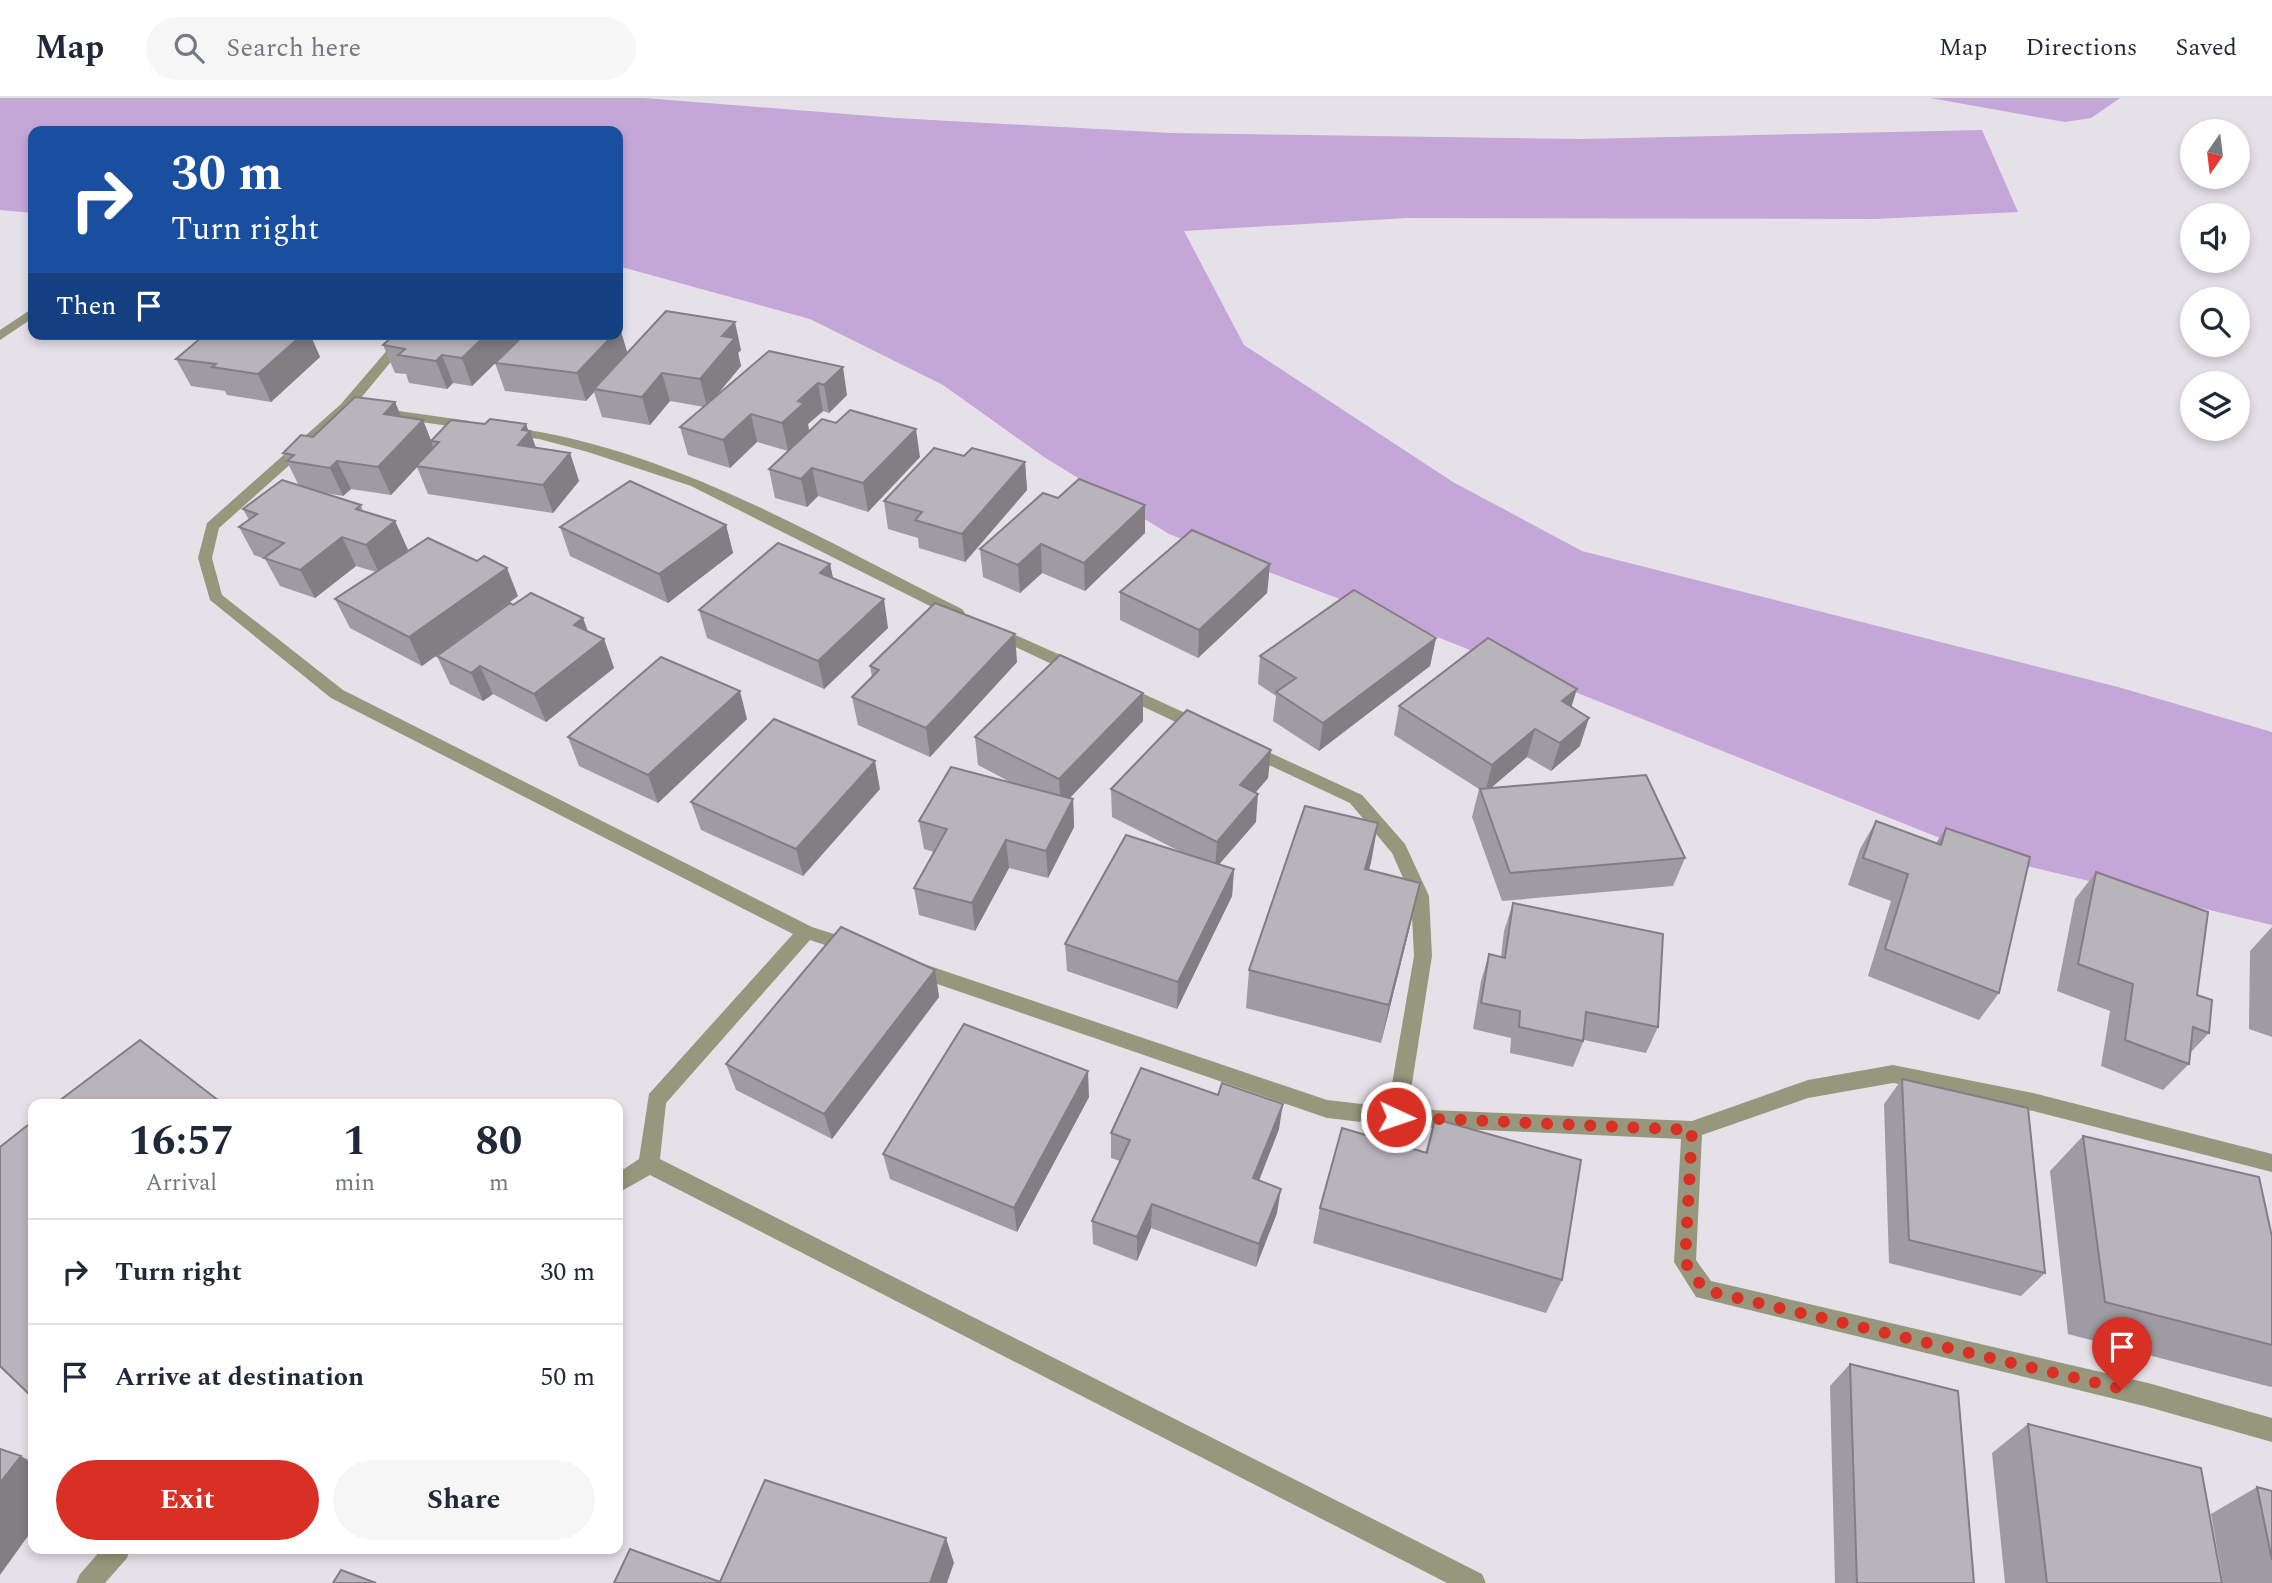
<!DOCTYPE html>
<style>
:root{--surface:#fff;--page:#f6f6f7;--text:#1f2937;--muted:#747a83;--line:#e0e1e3;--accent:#d93025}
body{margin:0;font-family:Spectral,serif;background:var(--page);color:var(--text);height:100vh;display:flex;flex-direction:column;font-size:26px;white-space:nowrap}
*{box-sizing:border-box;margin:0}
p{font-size:23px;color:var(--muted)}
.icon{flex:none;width:38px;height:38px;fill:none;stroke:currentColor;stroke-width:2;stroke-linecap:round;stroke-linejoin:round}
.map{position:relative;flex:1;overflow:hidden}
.panel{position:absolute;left:28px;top:1001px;width:595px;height:455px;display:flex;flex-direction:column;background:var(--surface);border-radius:14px;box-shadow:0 4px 10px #0003}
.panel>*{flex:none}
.guide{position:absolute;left:28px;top:28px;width:595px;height:214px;border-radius:14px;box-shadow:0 4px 10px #0003;background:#1a4fa0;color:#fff;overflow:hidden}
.needle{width:46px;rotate:194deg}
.buttons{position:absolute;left:2180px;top:21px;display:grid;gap:14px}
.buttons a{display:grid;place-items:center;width:70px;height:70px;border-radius:50%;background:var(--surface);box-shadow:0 4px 10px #0003;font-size:35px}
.pin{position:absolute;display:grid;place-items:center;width:60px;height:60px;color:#fff;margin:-72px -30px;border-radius:50% 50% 50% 0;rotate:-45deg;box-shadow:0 0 7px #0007}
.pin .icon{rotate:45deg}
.me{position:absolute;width:77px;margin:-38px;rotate:93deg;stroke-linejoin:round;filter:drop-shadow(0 0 5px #0008)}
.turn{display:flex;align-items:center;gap:24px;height:147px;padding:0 28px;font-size:32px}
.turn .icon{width:91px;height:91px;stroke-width:2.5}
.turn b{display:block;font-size:49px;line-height:60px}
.then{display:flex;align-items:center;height:66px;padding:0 28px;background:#0003;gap:14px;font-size:26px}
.eta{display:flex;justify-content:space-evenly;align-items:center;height:119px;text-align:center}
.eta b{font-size:42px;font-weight:700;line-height:49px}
.action{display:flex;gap:14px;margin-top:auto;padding:14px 28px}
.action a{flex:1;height:80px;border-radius:42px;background:var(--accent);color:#fff;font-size:28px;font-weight:700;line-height:80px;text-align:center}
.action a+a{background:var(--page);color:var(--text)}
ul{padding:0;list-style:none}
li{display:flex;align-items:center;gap:21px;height:105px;padding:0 28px;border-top:2px solid var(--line)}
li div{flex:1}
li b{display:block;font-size:26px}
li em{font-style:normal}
header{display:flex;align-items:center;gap:42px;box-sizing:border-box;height:98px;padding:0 35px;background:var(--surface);border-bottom:2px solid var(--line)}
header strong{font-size:33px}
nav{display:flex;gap:38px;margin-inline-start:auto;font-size:24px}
.search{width:490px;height:63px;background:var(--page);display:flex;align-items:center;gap:18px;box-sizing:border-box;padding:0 24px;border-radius:38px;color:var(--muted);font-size:26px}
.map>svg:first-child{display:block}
</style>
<header>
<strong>Map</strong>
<div class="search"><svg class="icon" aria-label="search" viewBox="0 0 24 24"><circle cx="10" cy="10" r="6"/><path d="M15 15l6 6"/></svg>Search here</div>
<nav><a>Map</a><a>Directions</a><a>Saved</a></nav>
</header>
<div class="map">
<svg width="2272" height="1485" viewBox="0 0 2272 1485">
<rect width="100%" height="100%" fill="#e6e0e9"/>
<g fill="#c5a6d8">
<path d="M 0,0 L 644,0 L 896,20 L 1171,35 L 1582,41 L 1982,32 L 2018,114 L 1875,121 L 1407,120 L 1184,133 L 1244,247 L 1453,384 L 1582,453 L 2118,589 L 2272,634 L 2272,827 L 1985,758 L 1395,522 L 1169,436 L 1044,359 L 943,287 L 810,221 L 618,168 L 618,33 L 33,33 L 33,115 L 0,112 Z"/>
<path d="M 1930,0 L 2120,0 L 2091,20 L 2065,24 Z"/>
</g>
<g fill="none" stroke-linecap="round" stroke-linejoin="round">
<g fill="#97977e" fill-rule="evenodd">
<path d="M 33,210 L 33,220 L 0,242 L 0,232 Z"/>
<path d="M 401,236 L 414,236 L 351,312 L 219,430 L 212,460 L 222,497 L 343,592 L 812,829 L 859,844 L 861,849 L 859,854 L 852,856 L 810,842 L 666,1005 L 660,1061 L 1482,1476 L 1486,1485 L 1447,1485 L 650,1077 L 618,1095 L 618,1075 L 639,1061 L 649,996 L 793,836 L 331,600 L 210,502 L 198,460 L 207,425 L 341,306 Z"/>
<path d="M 377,310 L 470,323 L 477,327 L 470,331 L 372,317 L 372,311 Z"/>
<path d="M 508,329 C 671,350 818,440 962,511 L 965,515 L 962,519 L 952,519 L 691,388 L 588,354 L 539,341 L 503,336 L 501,333 Z"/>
<path d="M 995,528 L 1083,567 L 1085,571 L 1083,575 L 1071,575 L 990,537 L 987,533 L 990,529 Z"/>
<path d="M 1122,586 L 1207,625 L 1209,629 L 1201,635 L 1195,633 L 1116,596 L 1114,592 Z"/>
<path d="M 1249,645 L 1362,697 L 1405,746 L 1429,798 L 1432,858 L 1408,1011 L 1692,1023 L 1808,982 L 1893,967 L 2033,995 L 2272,1056 L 2272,1074 L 2033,1013 L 1893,985 L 1808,1000 L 1702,1037 L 1696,1162 L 1711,1183 L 2148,1285 L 2272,1320 L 2272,1344 L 2148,1309 L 1696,1199 L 1674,1164 L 1681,1041 L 1396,1028 L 1327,1020 L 908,876 L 906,871 L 908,866 L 915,863 L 1327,1002 L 1388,1009 L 1414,858 L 1411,798 L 1392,755 L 1350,705 L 1243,655 L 1241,651 Z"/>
<path d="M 102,1451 L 130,1451 L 127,1460 L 105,1485 L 76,1485 L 80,1476 Z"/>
</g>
</g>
<g fill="#9f9ba2">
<path d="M 620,230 L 627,255 L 741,252 L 738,255 L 741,268 L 713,301 L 769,253 L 847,297 L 829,315 L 823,313 L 808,326 L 809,333 L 920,359 L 868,414 L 818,398 L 807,409 L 775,400 L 769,371 L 788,353 L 757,344 L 730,370 L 688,357 L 680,329 L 704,309 L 670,303 L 650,327 L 602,319 L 594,294 L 586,303 L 505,293 L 495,265 L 472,288 L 453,285 L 447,291 L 409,285 L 406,276 L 395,275 L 383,247 L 395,236 L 519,236 L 520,241 Z"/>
<path d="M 197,236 L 353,236 L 346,242 L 310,237 L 320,259 L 271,304 L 227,297 L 225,293 L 191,288 L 176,261 L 198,242 L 195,238 Z"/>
<path d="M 395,304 L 401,319 L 423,322 L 431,342 L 528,332 L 536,350 L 570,355 L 579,383 L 553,415 L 428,396 L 417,369 L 391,397 L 351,391 L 343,398 L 319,394 L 361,407 L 363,413 L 395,423 L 408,452 L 399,459 L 518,498 L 422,568 L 350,530 L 335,501 L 376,474 L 356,468 L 315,500 L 280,488 L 265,461 L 254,457 L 239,429 L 249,422 L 243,411 L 299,388 L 283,355 L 313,339 Z"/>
<path d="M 964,358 L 1025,364 L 1027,392 L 965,464 L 919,450 L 918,440 L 888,431 L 884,403 Z"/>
<path d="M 1058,400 L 1145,407 L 1145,435 L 1085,493 L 1042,475 L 1020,495 L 983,479 L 980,451 Z"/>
<path d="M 726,427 L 733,455 L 668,505 L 570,458 L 560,429 Z"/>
<path d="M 830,466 L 833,481 L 888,530 L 824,591 L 707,540 L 699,512 Z"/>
<path d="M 1270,466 L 1267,495 L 1198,560 L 1120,522 L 1120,494 Z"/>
<path d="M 513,507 L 583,520 L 588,533 L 604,541 L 614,570 L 546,624 L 493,596 L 483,603 L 450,586 L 437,558 Z"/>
<path d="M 1436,540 L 1430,568 L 1319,653 L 1273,623 L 1276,598 L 1258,586 L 1260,558 Z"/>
<path d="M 1017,564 L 930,659 L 858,627 L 852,599 L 872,579 L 870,568 Z"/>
<path d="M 1143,595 L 1143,623 L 1070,700 L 1073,701 L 1074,729 L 1048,780 L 1009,770 L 975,833 L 919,817 L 914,790 L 934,754 L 924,751 L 919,723 L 1014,686 L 978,667 L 975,639 Z"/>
<path d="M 1399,608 L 1571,609 L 1580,648 L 1551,673 L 1527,659 L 1491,690 L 1685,760 L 1673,788 L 1502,803 L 1472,719 L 1479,691 L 1394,637 Z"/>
<path d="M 747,621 L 658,705 L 579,668 L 568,639 Z"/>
<path d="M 1271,652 L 1268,680 L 1255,695 L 1256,724 L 1219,766 L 1234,771 L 1232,798 L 1177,911 L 1067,873 L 1065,846 L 1181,754 L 1112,719 L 1111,691 Z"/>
<path d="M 880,691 L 803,778 L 701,732 L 691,704 Z"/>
<path d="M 1876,723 L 1936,745 L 1946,730 L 1999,895 L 1979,922 L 1868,878 L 1891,803 L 1848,787 L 1860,751 Z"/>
<path d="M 1378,725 L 1369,772 L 1411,824 L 1381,945 L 1246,910 L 1249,872 Z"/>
<path d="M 2096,774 L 2197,897 L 2209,935 L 2190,955 L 2189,966 L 2163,992 L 2101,968 L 2110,913 L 2057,893 L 2075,801 Z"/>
<path d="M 1513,805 L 1658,929 L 1646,955 L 1584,942 L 1573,969 L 1510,955 L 1511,940 L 1473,931 L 1481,883 L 1489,856 L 1501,859 L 1504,833 Z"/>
<path d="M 2272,829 L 2272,939 L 2249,931 L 2250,853 Z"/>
<path d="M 935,872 L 939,899 L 832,1041 L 736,992 L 726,966 Z"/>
<path d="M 1902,981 L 2045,1175 L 2021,1198 L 1889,1165 L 1884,1006 Z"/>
<path d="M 1089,999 L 1017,1134 L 890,1081 L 883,1056 Z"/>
<path d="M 1435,1021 L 1562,1182 L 1546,1215 L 1313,1145 L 1320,1110 L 1425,1054 Z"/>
<path d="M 1279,1031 L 1259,1083 L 1277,1115 L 1256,1169 L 1151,1130 L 1137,1163 L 1093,1146 L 1092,1123 L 1120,1063 L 1111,1060 L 1111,1035 Z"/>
<path d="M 2083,1038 L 2272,1139 L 2272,1288 L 2271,1289 L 2068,1236 L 2050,1073 Z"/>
<path d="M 1850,1266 L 1974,1485 L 1835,1485 L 1830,1288 Z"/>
<path d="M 2028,1326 L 2222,1485 L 2005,1485 L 1992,1355 Z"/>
<path d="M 2257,1389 L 2272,1393 L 2272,1485 L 2223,1485 L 2211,1416 Z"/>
</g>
<g fill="#827e84">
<path d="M 735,224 L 741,252 L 738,255 L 741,268 L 707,309 L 700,281 L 722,238 Z"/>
<path d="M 620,230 L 628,257 L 594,291 L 594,294 L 586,303 L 577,275 L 614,236 L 618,236 L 618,232 Z"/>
<path d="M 303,236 L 310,236 L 320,259 L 271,304 L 258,276 Z"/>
<path d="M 344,236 L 353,236 L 346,242 Z"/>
<path d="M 487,236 L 519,236 L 520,241 L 472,288 L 462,260 Z"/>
<path d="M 442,257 L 453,285 L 447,291 L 436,263 Z"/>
<path d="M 843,269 L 847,297 L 829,315 L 824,287 Z"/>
<path d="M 662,275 L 670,303 L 650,327 L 642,299 Z"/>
<path d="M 818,285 L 823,313 L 808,326 L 809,333 L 788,353 L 782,325 L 798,303 Z"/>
<path d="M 395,304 L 407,332 L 384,316 Z"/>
<path d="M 751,316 L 757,344 L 730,370 L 723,342 Z"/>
<path d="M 423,322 L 434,351 L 391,397 L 378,369 Z"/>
<path d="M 526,326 L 529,334 L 530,333 L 540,361 L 518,347 L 522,332 Z"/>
<path d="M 916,331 L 920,359 L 868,414 L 863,385 Z"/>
<path d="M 570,355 L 579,383 L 553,415 L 543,387 Z"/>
<path d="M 337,363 L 351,391 L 343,398 L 330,370 Z"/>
<path d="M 1025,364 L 1027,392 L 965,464 L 962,436 Z"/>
<path d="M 812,370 L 818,398 L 807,409 L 801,381 Z"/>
<path d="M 1145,407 L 1145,435 L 1085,493 L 1084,465 Z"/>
<path d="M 395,423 L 408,452 L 379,475 L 366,447 Z"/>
<path d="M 726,427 L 733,455 L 668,505 L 659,476 Z"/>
<path d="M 342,439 L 356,468 L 315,500 L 300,472 Z"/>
<path d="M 1041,446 L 1042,475 L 1020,495 L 1018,467 Z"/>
<path d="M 830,466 L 836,494 L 820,475 Z"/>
<path d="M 1270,466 L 1267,495 L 1198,560 L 1199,532 Z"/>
<path d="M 507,470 L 518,498 L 422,568 L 409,539 Z"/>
<path d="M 884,501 L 888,530 L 824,591 L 818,563 Z"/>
<path d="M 583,520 L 593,549 L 574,527 Z"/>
<path d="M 1015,536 L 1017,564 L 930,659 L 926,630 Z"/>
<path d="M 1436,540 L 1430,568 L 1319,653 L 1323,625 Z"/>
<path d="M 604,541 L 614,570 L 546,624 L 534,596 Z"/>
<path d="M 480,568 L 493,596 L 483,603 L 471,575 Z"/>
<path d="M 1577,591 L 1568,620 L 1562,603 Z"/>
<path d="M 740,593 L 747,621 L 658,705 L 648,677 Z"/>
<path d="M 1143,595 L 1143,623 L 1061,709 L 1059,681 Z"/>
<path d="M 1589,620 L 1580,648 L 1551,673 L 1560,645 Z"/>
<path d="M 1535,631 L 1527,659 L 1485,695 L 1492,667 Z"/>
<path d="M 1271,652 L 1268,680 L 1238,715 L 1240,687 Z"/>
<path d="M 875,663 L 880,691 L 803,778 L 796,751 Z"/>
<path d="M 1258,696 L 1256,724 L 1215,771 L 1217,744 Z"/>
<path d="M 1073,701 L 1074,729 L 1048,780 L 1046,753 Z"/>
<path d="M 1378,725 L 1371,765 L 1357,810 L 1365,771 Z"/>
<path d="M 1006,742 L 1009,770 L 975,833 L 972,805 Z"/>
<path d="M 1234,771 L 1232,798 L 1177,911 L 1178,884 Z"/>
<path d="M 1420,785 L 1411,824 L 1381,945 L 1389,907 Z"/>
<path d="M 935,872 L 939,899 L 832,1041 L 824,1016 Z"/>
<path d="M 1088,973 L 1089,999 L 1017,1134 L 1014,1110 Z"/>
<path d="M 1283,1006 L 1279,1031 L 1250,1105 L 1253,1080 Z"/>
<path d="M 1281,1091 L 1277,1115 L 1256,1169 L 1259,1146 Z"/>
<path d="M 1152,1106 L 1151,1130 L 1137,1163 L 1137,1139 Z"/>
<path d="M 21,1358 L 33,1365 L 33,1431 L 0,1477 L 0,1385 Z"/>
<path d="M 946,1440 L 954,1465 L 947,1485 L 930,1485 Z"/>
</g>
<g fill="#b9b4bc" stroke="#827e84" stroke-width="2">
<path d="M 666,213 L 735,224 L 722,238 L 735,240 L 700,281 L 662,275 L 642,299 L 594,291 Z"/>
<path d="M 197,236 L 303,236 L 258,276 L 212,269 L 216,266 L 176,261 L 202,239 L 195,238 Z"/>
<path d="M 395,236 L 487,236 L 462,260 L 442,257 L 436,263 L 398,257 L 405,251 L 383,247 Z"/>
<path d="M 525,236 L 614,236 L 577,275 L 495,265 Z"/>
<path d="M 769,253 L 843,269 L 824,287 L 818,285 L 798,303 L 804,305 L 782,325 L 751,316 L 723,342 L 680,329 Z"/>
<path d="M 355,299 L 395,304 L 384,316 L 423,322 L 378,369 L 337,363 L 330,370 L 287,363 L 294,357 L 283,355 L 301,337 L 313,339 Z"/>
<path d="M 850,312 L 916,331 L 863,385 L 812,370 L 801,381 L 769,371 L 822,321 L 836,325 Z"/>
<path d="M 490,321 L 526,326 L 522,332 L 530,333 L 518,347 L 570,355 L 543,387 L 416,368 L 439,344 L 431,343 L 451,322 L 485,326 Z"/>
<path d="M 934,350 L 964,358 L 972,350 L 1025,364 L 962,436 L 915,422 L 922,414 L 884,403 Z"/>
<path d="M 1079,381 L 1145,407 L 1084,465 L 1041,446 L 1018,467 L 980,451 L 1043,395 L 1058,400 Z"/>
<path d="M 282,382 L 361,407 L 356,411 L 395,423 L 366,447 L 342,439 L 300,472 L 264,460 L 284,445 L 239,429 L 257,416 L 243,411 Z"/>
<path d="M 630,383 L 726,427 L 659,476 L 560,429 Z"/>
<path d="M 1192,432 L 1270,466 L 1199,532 L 1120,494 Z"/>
<path d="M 428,440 L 477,463 L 484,458 L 507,470 L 409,539 L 335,501 Z"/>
<path d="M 778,445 L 830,466 L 820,475 L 884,501 L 818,563 L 699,512 Z"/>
<path d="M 1354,492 L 1436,540 L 1323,625 L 1276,594 L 1296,580 L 1260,558 Z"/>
<path d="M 531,495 L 583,520 L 574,527 L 604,541 L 534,596 L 480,568 L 471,575 L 437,558 L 510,505 L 513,507 Z"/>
<path d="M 935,505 L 1015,536 L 926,630 L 852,599 L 879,572 L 870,568 Z"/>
<path d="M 1488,540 L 1577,591 L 1562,603 L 1589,620 L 1560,645 L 1535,631 L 1492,667 L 1399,608 Z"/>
<path d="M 1060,557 L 1143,595 L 1059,681 L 975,639 Z"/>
<path d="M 661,559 L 740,593 L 648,677 L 568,639 Z"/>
<path d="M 1187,612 L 1271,652 L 1240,687 L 1258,696 L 1217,744 L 1111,691 Z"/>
<path d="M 774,621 L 875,663 L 796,751 L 691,704 Z"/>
<path d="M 951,669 L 1073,701 L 1046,753 L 1006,742 L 972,805 L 914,790 L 947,731 L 919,723 Z"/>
<path d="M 1646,677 L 1685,760 L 1510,775 L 1480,691 Z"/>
<path d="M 1305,708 L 1378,725 L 1365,771 L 1420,785 L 1389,907 L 1249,872 Z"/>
<path d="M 1876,723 L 1941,747 L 1946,730 L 2030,759 L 1999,895 L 1885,851 L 1908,776 L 1863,760 Z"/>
<path d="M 1126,737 L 1234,771 L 1178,884 L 1065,846 Z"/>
<path d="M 2096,774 L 2208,814 L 2197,897 L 2212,902 L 2209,935 L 2193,929 L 2189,966 L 2125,942 L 2133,886 L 2078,866 Z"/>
<path d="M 1513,805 L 1663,836 L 1658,929 L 1586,914 L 1583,943 L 1519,929 L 1520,913 L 1481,905 L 1489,856 L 1505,860 Z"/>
<path d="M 841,829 L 935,872 L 824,1016 L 726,966 Z"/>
<path d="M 964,926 L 1088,973 L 1014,1110 L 883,1056 Z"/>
<path d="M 140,942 L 223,1006 L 55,1006 Z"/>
<path d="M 1141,970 L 1218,997 L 1222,985 L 1283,1006 L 1253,1080 L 1281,1091 L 1259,1146 L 1152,1106 L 1137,1139 L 1092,1123 L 1130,1042 L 1111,1035 Z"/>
<path d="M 1902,981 L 2028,1010 L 2045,1175 L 1909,1142 Z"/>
<path d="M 1435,1021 L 1581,1062 L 1562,1182 L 1320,1110 L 1342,1030 L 1427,1055 Z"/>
<path d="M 33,1023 L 33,1300 L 0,1268 L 0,1049 Z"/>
<path d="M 2083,1038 L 2259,1079 L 2272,1139 L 2272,1247 L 2105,1204 Z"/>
<path d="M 1850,1266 L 1958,1293 L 1974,1485 L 1857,1485 Z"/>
<path d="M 2028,1326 L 2201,1370 L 2222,1485 L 2047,1485 Z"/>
<path d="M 0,1351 L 21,1358 L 0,1385 Z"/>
<path d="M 765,1382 L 946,1440 L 930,1485 L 614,1485 L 630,1451 L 720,1484 Z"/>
<path d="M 2257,1389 L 2272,1393 L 2272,1462 Z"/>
<path d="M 341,1472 L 376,1485 L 333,1485 Z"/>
</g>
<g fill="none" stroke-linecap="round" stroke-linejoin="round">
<path stroke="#d93025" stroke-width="12" stroke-dasharray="0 21.6" d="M 1396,1019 L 1692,1032 L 1685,1164 L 1704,1192 L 2122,1291"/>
</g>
</svg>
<div class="buttons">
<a><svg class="needle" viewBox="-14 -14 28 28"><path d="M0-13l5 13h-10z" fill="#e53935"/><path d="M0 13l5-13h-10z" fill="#747a83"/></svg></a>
<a><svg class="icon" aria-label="sound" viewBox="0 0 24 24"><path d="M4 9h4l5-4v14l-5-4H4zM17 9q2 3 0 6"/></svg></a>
<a><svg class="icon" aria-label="search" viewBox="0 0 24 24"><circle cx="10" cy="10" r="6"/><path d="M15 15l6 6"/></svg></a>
<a><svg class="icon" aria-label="layers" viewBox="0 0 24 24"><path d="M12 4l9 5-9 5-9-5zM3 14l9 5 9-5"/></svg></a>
</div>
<div class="pin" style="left:2122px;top:1291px;background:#d93025"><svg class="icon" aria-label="arrive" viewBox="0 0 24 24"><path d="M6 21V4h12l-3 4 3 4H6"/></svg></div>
<svg class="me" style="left:1396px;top:1019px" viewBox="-20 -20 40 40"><circle r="17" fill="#d93025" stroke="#fff" stroke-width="3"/><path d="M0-11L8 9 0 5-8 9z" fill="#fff"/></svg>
<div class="guide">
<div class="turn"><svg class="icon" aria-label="right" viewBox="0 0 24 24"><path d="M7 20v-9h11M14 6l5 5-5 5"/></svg><div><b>30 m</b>Turn right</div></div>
<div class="then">Then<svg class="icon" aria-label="arrive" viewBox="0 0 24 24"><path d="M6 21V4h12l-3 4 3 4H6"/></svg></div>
</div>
<section class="panel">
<div class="eta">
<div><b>16:57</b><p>Arrival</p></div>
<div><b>1</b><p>min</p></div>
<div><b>80</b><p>m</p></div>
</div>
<ul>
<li><svg class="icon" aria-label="right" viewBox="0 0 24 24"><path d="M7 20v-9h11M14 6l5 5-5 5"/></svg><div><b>Turn right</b></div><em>30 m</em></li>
<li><svg class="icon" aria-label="arrive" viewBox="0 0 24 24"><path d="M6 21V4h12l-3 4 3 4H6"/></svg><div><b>Arrive at destination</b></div><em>50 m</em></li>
</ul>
<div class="action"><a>Exit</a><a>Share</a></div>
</section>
</div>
